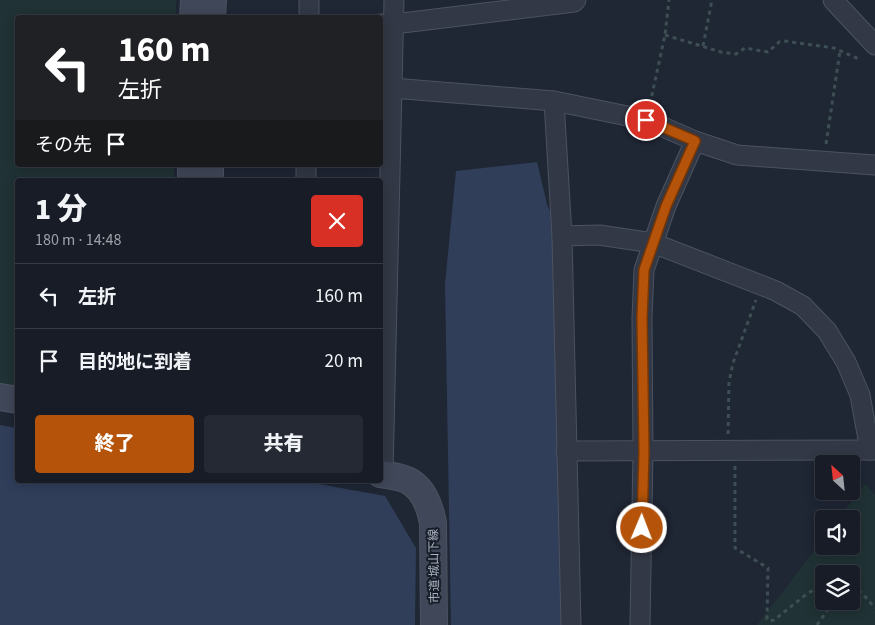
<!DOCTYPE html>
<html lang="ja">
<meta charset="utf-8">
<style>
:root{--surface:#171c27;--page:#242933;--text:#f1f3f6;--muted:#9ea1a7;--line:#363a44;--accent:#b45309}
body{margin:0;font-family:"Source Sans 3","Noto Sans JP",sans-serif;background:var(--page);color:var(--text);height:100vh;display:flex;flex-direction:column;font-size:19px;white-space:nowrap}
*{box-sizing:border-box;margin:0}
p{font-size:16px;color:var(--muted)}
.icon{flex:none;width:28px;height:28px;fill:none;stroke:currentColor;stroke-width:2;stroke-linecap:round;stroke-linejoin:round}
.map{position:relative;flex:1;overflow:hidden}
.details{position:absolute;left:15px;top:178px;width:368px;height:305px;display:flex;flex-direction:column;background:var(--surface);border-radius:5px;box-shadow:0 2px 12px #0003,0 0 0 1px var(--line)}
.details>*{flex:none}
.top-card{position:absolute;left:15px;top:15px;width:368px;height:152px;border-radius:5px;box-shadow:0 2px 12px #0003,0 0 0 1px var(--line);background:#202124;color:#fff;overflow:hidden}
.needle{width:32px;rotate:333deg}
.tools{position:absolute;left:815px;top:455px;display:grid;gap:10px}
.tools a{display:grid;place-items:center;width:45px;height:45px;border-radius:5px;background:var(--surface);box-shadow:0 2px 12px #0003,0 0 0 1px var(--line);font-size:25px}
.pin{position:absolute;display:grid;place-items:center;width:42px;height:42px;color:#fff;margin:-21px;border:2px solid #fff;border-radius:50%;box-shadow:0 1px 5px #0007}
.me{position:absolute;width:55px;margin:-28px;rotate:1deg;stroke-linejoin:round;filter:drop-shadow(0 0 4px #0008)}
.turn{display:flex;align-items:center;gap:18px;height:105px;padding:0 20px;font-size:22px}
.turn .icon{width:65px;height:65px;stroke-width:2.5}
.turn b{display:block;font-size:35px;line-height:42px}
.then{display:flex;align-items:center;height:48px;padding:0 20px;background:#0003;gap:10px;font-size:19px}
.round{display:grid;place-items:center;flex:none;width:52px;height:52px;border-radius:5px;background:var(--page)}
.overview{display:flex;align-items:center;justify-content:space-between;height:85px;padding:0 20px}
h1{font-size:30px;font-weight:800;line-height:38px}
.primary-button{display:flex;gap:10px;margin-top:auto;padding:10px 20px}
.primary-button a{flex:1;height:58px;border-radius:5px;background:var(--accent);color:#fff;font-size:20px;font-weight:800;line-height:58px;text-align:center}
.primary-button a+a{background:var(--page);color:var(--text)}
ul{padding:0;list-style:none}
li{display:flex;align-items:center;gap:15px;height:65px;padding:0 20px;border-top:1px solid var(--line)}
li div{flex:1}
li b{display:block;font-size:19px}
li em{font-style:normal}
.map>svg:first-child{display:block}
</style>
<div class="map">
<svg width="875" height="625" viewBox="0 0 875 625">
<rect width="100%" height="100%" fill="#1f2634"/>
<g fill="#203235" fill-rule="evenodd">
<path d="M 0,0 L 176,0 L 176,17 L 18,18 L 18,165 L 174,165 L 174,180 L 18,180 L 17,387 L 0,384 Z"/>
<path d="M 865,484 L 875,495 L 875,625 L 757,625 L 824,538 L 824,546 L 851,546 L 851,519 L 838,519 ZM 824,574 L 851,574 L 851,601 L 824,601 Z"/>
</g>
<g fill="#303e5a">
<path d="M 537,162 L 547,204 L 554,221 L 563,625 L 451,625 L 445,284 L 456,171 Z"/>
<path d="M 0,425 L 17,428 L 18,480 L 297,480 L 385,496 L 416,548 L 415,625 L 0,625 Z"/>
</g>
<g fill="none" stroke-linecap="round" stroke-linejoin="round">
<defs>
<g id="street">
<path d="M 833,0 L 875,45"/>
<path d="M 309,18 L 309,0"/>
<path d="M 380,24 L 394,24 L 574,2 L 576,0"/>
<path d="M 392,88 L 554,101 L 647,120 L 695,141 L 737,155 L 875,165"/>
<path d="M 554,101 L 562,236 L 571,625"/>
<path d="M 306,180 L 306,165"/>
<path d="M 562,236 L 599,235 L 653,243 L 776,291 L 803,306 L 827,331 L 846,362 L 860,395 L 870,450"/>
<path d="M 566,451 L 875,450"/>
<path d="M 383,474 L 394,0"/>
<path d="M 640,625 L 643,451 L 642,318 L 644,270 L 666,206 L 695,141"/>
</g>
<g id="secondary">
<path d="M 193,18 L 194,0"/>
<path d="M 212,18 L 213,0"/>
<path d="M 191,180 L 191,165"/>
<path d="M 210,180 L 210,165"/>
<path d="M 0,397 L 18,400"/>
<path d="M 380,474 C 388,475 400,477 407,480 C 424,488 430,507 433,523 L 434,625"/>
</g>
</defs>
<use href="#street" stroke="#4c5360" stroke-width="21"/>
<use href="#secondary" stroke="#4c5360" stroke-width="28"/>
<g stroke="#3e4f53" stroke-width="3" stroke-dasharray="4 4" stroke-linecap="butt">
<path d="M 665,35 L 721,52 L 736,54 L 745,48 L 768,52 L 779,42 L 784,41 L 834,48 L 861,60"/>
<path d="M 703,46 L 712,0"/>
<path d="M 650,104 L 665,35 L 669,0"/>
<path d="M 826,144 L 840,51"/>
<path d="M 728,434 L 729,382 L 733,363 L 756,300"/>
<path d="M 735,466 L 735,548 L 768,568 L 767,619 L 769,621 L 774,620 L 808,593 L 824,585"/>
<path d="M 851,587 L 862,593 L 875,608"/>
<path d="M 817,625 L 834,601"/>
</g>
<use href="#street" stroke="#323845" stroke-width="19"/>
<use href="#secondary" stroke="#404758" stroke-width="26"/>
</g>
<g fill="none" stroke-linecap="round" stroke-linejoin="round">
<defs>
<path id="route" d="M 642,528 L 644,451 L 642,318 L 644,270 L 666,206 L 695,141 L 646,120"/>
</defs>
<use href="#route" stroke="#753606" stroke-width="12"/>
<use href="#route" stroke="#b45309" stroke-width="9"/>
</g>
<g text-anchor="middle" stroke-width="4" stroke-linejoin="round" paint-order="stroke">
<g font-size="12" fill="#abb3c2" stroke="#181e29">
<text transform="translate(434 566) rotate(-91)" y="4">市道 城山下線</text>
</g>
</g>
</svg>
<div class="tools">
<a><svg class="needle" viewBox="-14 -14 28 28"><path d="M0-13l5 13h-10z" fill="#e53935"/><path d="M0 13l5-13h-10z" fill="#9ea1a7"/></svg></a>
<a><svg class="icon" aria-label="sound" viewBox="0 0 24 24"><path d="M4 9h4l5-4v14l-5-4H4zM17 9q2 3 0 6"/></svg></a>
<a><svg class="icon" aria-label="layers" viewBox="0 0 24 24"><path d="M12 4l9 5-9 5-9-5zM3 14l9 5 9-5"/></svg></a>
</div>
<div class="pin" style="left:646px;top:120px;background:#d93025"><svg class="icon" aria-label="arrive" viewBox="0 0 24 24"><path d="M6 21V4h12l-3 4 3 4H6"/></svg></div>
<svg class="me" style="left:642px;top:528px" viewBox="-20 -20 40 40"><circle r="17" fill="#b45309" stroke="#fff" stroke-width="3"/><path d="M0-11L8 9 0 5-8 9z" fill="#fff"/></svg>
<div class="top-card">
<div class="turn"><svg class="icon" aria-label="left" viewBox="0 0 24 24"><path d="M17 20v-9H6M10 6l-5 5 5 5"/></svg><div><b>160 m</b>左折</div></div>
<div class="then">その先<svg class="icon" aria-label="arrive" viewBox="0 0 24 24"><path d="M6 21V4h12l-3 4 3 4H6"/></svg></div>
</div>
<section class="details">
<div class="overview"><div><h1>1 分</h1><p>180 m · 14:48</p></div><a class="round" style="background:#d93025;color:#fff"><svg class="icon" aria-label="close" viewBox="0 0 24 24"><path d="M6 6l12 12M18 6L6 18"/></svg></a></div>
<ul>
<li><svg class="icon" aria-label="left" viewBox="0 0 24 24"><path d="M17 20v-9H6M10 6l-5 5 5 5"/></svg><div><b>左折</b></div><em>160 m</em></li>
<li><svg class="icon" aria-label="arrive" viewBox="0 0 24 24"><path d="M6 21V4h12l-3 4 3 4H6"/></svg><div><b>目的地に到着</b></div><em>20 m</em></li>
</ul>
<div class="primary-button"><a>終了</a><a>共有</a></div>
</section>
</div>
